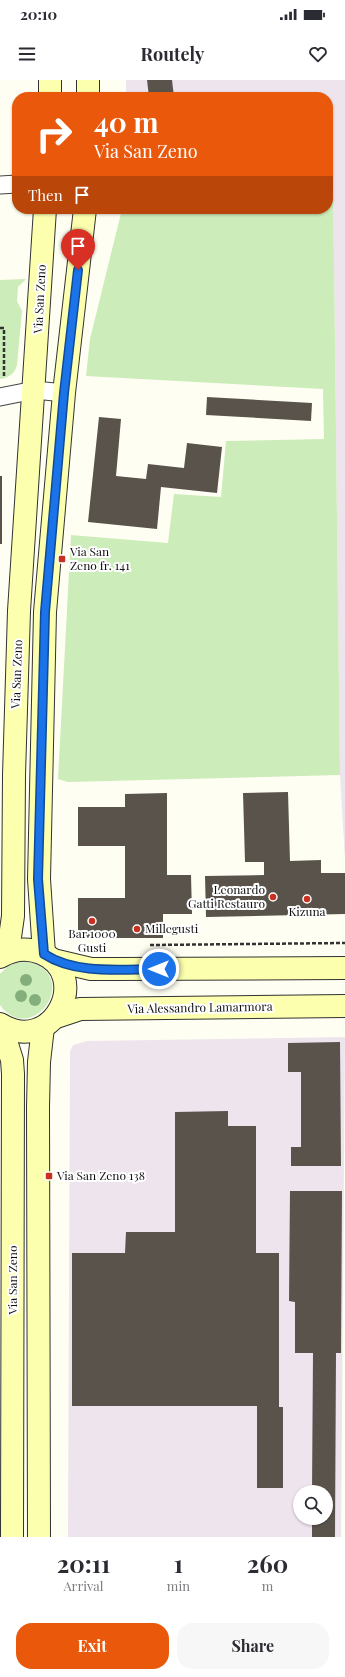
<!DOCTYPE html>
<style>
:root{--surface:#fff;--page:#f7f7f7;--text:#2b2b33;--muted:#7c7c81;--accent:#ea580c}
body{margin:0;font-family:"Playfair Display",serif;background:var(--page);color:var(--text);height:100vh;display:flex;flex-direction:column;font-size:15px;white-space:nowrap}
*{box-sizing:border-box;margin:0}
p{font-size:13px;color:var(--muted)}
.icon{flex:none;width:22px;height:22px;fill:none;stroke:currentColor;stroke-width:2;stroke-linecap:round;stroke-linejoin:round}
.map{position:relative;height:1457px;overflow:hidden}
.details{display:flex;flex-direction:column;background:var(--surface);flex:1}
.details>*{flex:none}
.top-card{position:absolute;left:12px;top:12px;width:321px;height:122px;border-radius:16px;box-shadow:0 1px 3px #0004;background:#ea580c;color:#fff;overflow:hidden}
.fabs{position:absolute;left:293px;top:1405px;display:grid;gap:8px}
.fabs a{display:grid;place-items:center;width:40px;height:40px;border-radius:50%;background:var(--surface);box-shadow:0 1px 3px #0004;font-size:20px}
.pin{position:absolute;display:grid;place-items:center;width:34px;height:34px;color:#fff;margin:-41px -17px;border-radius:50% 50% 50% 0;rotate:-45deg;box-shadow:0 0 4px #0007}
.pin .icon{rotate:45deg}
.me{position:absolute;width:44px;margin:-22px;rotate:270deg;stroke-linejoin:round;filter:drop-shadow(0 0 3px #0008)}
.turn{display:flex;align-items:center;gap:14px;height:84px;padding:0 16px;font-size:18px}
.turn .icon{width:52px;height:52px;stroke-width:2.5}
.turn b{display:block;font-size:28px;line-height:34px}
.then{display:flex;align-items:center;height:38px;padding:0 16px;background:#0003;gap:8px;font-size:15px}
.eta{display:flex;justify-content:space-evenly;align-items:center;height:68px;text-align:center}
.eta b{font-size:24px;font-weight:700;line-height:28px}
.button{display:flex;gap:8px;margin-top:auto;padding:8px 16px}
.button a{flex:1;height:46px;border-radius:16px;background:var(--accent);color:#fff;font-size:16px;font-weight:700;line-height:46px;text-align:center}
.button a+a{background:var(--page);color:var(--text)}
.status{display:flex;justify-content:space-between;align-items:center;height:28px;padding:0 20px;background:var(--surface);direction:ltr}
.status svg{height:11px;fill:currentColor}
header{display:flex;justify-content:space-between;align-items:center;height:52px;padding:0 16px;background:var(--surface);font-size:18px;font-weight:700}
.map>svg:first-child{display:block}
</style>
<div class="status"><b>20:10</b><svg viewBox="0 0 49 12"><path d="M0 12V9h3v3zM5 12V6h3v6zM10 12V3h3v9zM15 12V0h3v12zM26 1h20v11H26zM47 4h2v5h-2z"/></svg></div>
<header><svg class="icon" aria-label="menu" viewBox="0 0 24 24"><path d="M4 6h16M4 12h16M4 18h16"/></svg>Routely<svg class="icon" aria-label="heart" viewBox="0 0 24 24"><path d="M12 20l-8-8c-3-5 5-10 8-4 3-6 11-1 8 4z"/></svg></header>
<div class="map">
<svg width="345" height="1457" viewBox="0 0 345 1457">
<rect width="100%" height="100%" fill="#fffef2"/>
<g fill="#eee4ee" fill-rule="evenodd">
<path d="M 126,0 L 345,0 L 345,780 L 340,695 L 333,99 L 328,99 L 328,17 L 126,17 Z"/>
<path d="M 345,957 L 341,1457 L 68,1457 L 70,971 L 73,965 L 87,961 ZM 300,1412 L 326,1412 L 326,1438 L 300,1438 Z"/>
</g>
<g fill="#ccecb9">
<path d="M 328,99 L 333,99 L 340,695 L 68,702 L 58,699 L 71,455 L 168,463 L 174,414 L 221,417 L 226,361 L 324,359 L 323,309 L 86,296 L 90,259 L 122,129 L 328,129 Z"/>
<path d="M 26,199 L 18,207 L 17,221 L 22,231 L 17,285 C 15,293 9,298 0,299 L 0,200 Z"/>
<path d="M 25,881 C 85,893 32,969 0,925 L 0,894 L 9,885 Z"/>
</g>
<g fill="#59534b">
<path d="M 147,0 L 172,0 L 174,17 L 149,17 Z"/>
<path d="M 207,317 L 312,323 L 311,341 L 206,335 Z"/>
<path d="M 99,337 L 121,339 L 116,396 L 146,399 L 148,384 L 184,388 L 187,363 L 222,367 L 217,413 L 161,407 L 157,449 L 88,442 Z"/>
<rect x="0" y="396" width="2" height="68"/>
<path d="M 288,712 L 290,781 L 321,780 L 321,793 L 345,793 L 345,834 L 206,837 L 205,796 L 264,795 L 264,782 L 245,782 L 243,713 Z"/>
<path d="M 167,713 L 167,795 L 191,795 L 192,834 L 163,834 L 163,858 L 78,858 L 78,818 L 125,818 L 125,766 L 78,766 L 78,727 L 125,727 L 125,714 Z"/>
<path d="M 340,962 L 341,1086 L 291,1086 L 291,1067 L 301,1067 L 301,992 L 288,992 L 288,963 Z"/>
<path d="M 228,1031 L 228,1046 L 256,1046 L 256,1173 L 279,1173 L 279,1327 L 283,1327 L 283,1408 L 257,1408 L 257,1326 L 72,1326 L 72,1173 L 125,1173 L 126,1152 L 175,1152 L 175,1032 Z"/>
<path d="M 290,1111 L 342,1111 L 341,1273 L 336,1273 L 335,1457 L 312,1457 L 312,1438 L 326,1438 L 326,1412 L 312,1412 L 313,1273 L 295,1273 L 295,1222 L 289,1221 Z"/>
</g>
<g fill="none" stroke-linecap="round" stroke-linejoin="round">
<defs>
<g id="street">
<path d="M 0,105 L 17,104"/>
<path d="M 0,317 L 35,310 L 64,313"/>
</g>
<g id="secondary">
<path d="M 50,17 L 50,0"/>
<path d="M 88,17 L 88,0"/>
<path d="M 44,874 L 39,799 L 45,532 L 64,313 L 85,129"/>
<path d="M 0,875 L 10,857 L 13,836 L 14,695 L 19,531 L 45,129"/>
<path d="M 0,877 C 13,869 26,867 41,873 C 93,894 53,977 0,944"/>
<path d="M 53,880 L 91,889 L 112,889 L 345,888"/>
<path d="M 56,937 L 80,929 L 345,926"/>
<path d="M 1,945 L 12,980 L 13,994 L 12,1457"/>
<path d="M 39,1457 L 38,1027 L 39,982 L 43,947"/>
</g>
</defs>
<use href="#street" stroke="#434343" stroke-width="19"/>
<use href="#secondary" stroke="#323232" stroke-width="24"/>
<g stroke="#323232" stroke-width="2.5" stroke-dasharray="4 2" stroke-linecap="butt">
<path d="M 0,248 L 4,248 L 4,296"/>
<path d="M 150,865 L 345,863"/>
</g>
<use href="#street" stroke="#fff" stroke-width="17"/>
<use href="#secondary" stroke="#fcffad" stroke-width="22"/>
</g>
<g fill="#84ae7c">
<circle cx="26" cy="900" r="6"/>
<circle cx="21" cy="916" r="6"/>
<circle cx="35" cy="920" r="6"/>
</g>
<g fill="none" stroke-linecap="round" stroke-linejoin="round">
<defs>
<path id="route" d="M 78,190 L 64,313 L 45,532 L 38,799 L 44,874 C 76,895 122,889 159,889"/>
</defs>
<use href="#route" stroke="#114b97" stroke-width="10"/>
<use href="#route" stroke="#1a73e8" stroke-width="7"/>
</g>
<g fill="#c8311f" stroke="#fff" stroke-width="1.5">
<rect x="58" y="475" width="8" height="8" rx="2"/>
<circle cx="273" cy="817" r="4"/>
<circle cx="307" cy="819" r="4"/>
<circle cx="92" cy="841" r="4"/>
<circle cx="137" cy="849" r="4"/>
<rect x="45" y="1092" width="8" height="8" rx="2"/>
</g>
<g text-anchor="middle" stroke-width="4" stroke-linejoin="round" paint-order="stroke">
<g font-size="12" fill="#101010" stroke="#fff">
<text transform="translate(40 219) rotate(-87)" y="4">Via San Zeno</text>
<text transform="translate(17 594) rotate(-88)" y="4">Via San Zeno</text>
<text transform="translate(200 928) rotate(-1)" y="4">Via Alessandro Lamarmora</text>
<text transform="translate(13 1200) rotate(-90)" y="4">Via San Zeno</text>
</g>
<g font-size="12" fill="#101010" stroke="#fff" text-anchor="start">
<text x="70" y="476">Via San<tspan x="70" dy="14">Zeno fr. 141</tspan></text>
<text x="265" y="814" text-anchor="end">Leonardo<tspan x="265" dy="14">Gatti Restauro</tspan></text>
<text x="307" y="836" text-anchor="middle">Kizuna</text>
<text x="145" y="853">Millegusti</text>
<text x="92" y="858" text-anchor="middle">Bar 1000<tspan x="92" dy="14">Gusti</tspan></text>
<text x="57" y="1100">Via San Zeno 138</text>
</g>
</g>
</svg>
<div class="fabs">
<a><svg class="icon" aria-label="search" viewBox="0 0 24 24"><circle cx="10" cy="10" r="6"/><path d="M15 15l6 6"/></svg></a>
</div>
<div class="pin" style="left:78px;top:190px;background:#d93025"><svg class="icon" aria-label="arrive" viewBox="0 0 24 24"><path d="M6 21V4h12l-3 4 3 4H6"/></svg></div>
<svg class="me" style="left:159px;top:889px" viewBox="-20 -20 40 40"><circle r="17" fill="#1a73e8" stroke="#fff" stroke-width="3"/><path d="M0-11L8 9 0 5-8 9z" fill="#fff"/></svg>
<div class="top-card">
<div class="turn"><svg class="icon" aria-label="right" viewBox="0 0 24 24"><path d="M7 20v-9h11M14 6l5 5-5 5"/></svg><div><b>40 m</b>Via San Zeno</div></div>
<div class="then">Then<svg class="icon" aria-label="arrive" viewBox="0 0 24 24"><path d="M6 21V4h12l-3 4 3 4H6"/></svg></div>
</div>
</div>
<section class="details">
<div class="eta">
<div><b>20:11</b><p>Arrival</p></div>
<div><b>1</b><p>min</p></div>
<div><b>260</b><p>m</p></div>
</div>
<div class="button"><a>Exit</a><a>Share</a></div>
</section>
